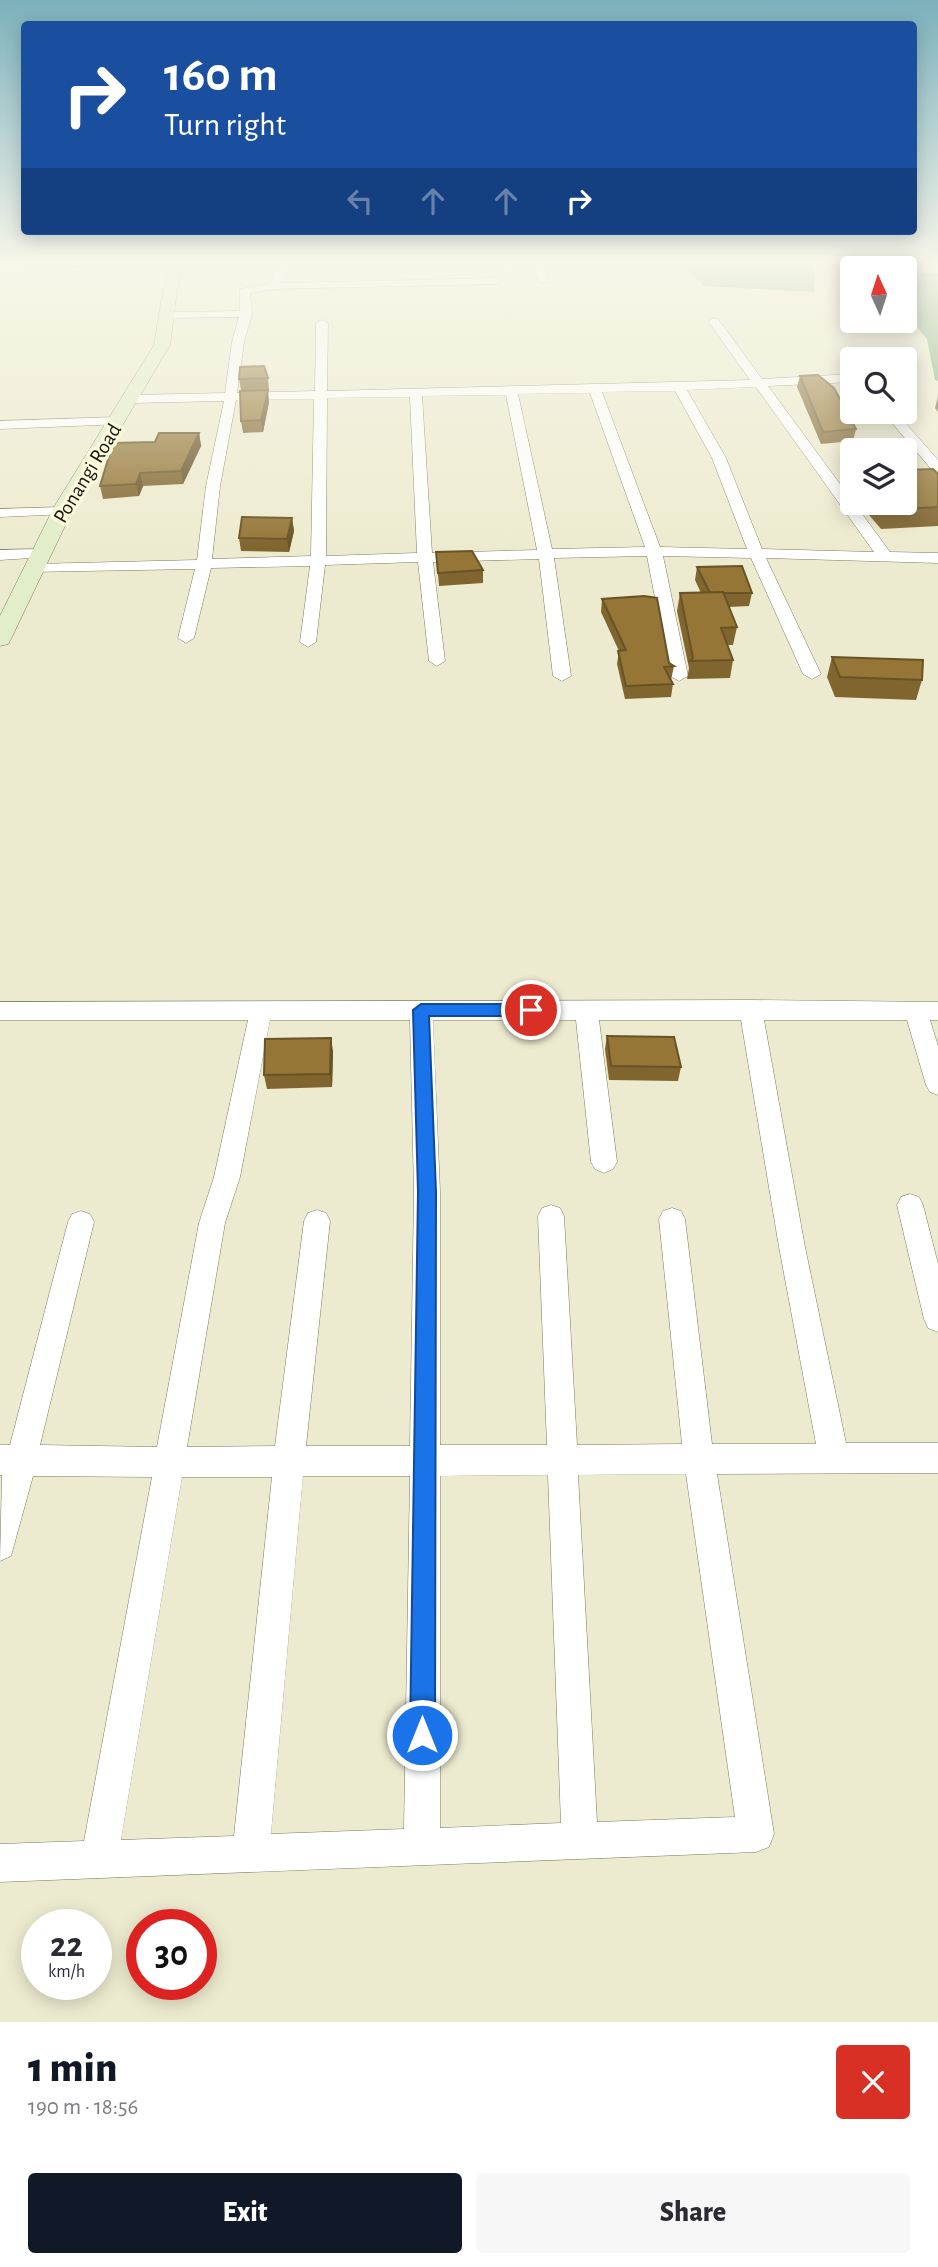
<!DOCTYPE html>
<meta charset="utf-8">
<style>
:root{--surface:#fff;--page:#f7f7f7;--text:#2b2b33;--muted:#7c7c81;--accent:#111827}
body{margin:0;font-family:"Alegreya Sans",sans-serif;background:var(--page);color:var(--text);height:100vh;display:flex;flex-direction:column;font-size:26px;white-space:nowrap}
*{box-sizing:border-box;margin:0}
p{font-size:23px;color:var(--muted)}
.icon{flex:none;width:38px;height:38px;fill:none;stroke:currentColor;stroke-width:2;stroke-linecap:round;stroke-linejoin:round}
.map{position:relative;height:2022px;overflow:hidden}
.sheet{display:flex;flex-direction:column;background:var(--surface);flex:1}
.sheet>*{flex:none}
.banner{position:absolute;left:21px;top:21px;width:896px;height:214px;border-radius:7px;box-shadow:0 4px 18px #0003;background:#1a4fa0;color:#fff;overflow:hidden}
.needle{width:46px;rotate:357deg}
.fabs{position:absolute;left:840px;top:256px;display:grid;gap:14px}
.fabs a{display:grid;place-items:center;width:77px;height:77px;border-radius:7px;background:var(--surface);box-shadow:0 4px 18px #0003;font-size:35px}
.speed{position:absolute;left:21px;top:1909px;display:flex;gap:14px;font-size:35px;font-weight:700;text-align:center}
.speed>*{display:grid;place-content:center;width:91px;height:91px;border-radius:50%;background:var(--surface);box-shadow:0 4px 18px #0003;line-height:1}
.speed small{font-size:18px;font-weight:400}
.speed .limit{border:10px solid #d22;background:#fff;color:#111}
.pin{position:absolute;display:grid;place-items:center;width:60px;height:60px;color:#fff;margin:-30px;border:4px solid #fff;border-radius:50%;box-shadow:0 2px 7px #0007}
.me{position:absolute;width:77px;margin:-38px;rotate:0deg;stroke-linejoin:round;filter:drop-shadow(0 0 5px #0008)}
.turn{display:flex;align-items:center;gap:24px;height:147px;padding:0 28px;font-size:32px}
.turn .icon{width:91px;height:91px;stroke-width:2.5}
.turn b{display:block;font-size:49px;line-height:60px}
.lanes{display:flex;align-items:center;height:66px;padding:0 28px;background:#0003;justify-content:center;gap:35px;direction:ltr}
.lanes .off{opacity:.35}
.round{display:grid;place-items:center;flex:none;width:74px;height:74px;border-radius:7px;background:var(--page)}
.head{display:flex;align-items:center;justify-content:space-between;height:119px;padding:0 28px}
h1{font-size:42px;font-weight:800;line-height:52px;color:var(--accent)}
.primary-button{display:flex;gap:14px;margin-top:auto;padding:14px 28px}
.primary-button a{flex:1;height:80px;border-radius:7px;background:var(--accent);color:#fff;font-size:28px;font-weight:800;line-height:80px;text-align:center}
.primary-button a+a{background:var(--page);color:var(--text)}
.map>svg:first-child{display:block}
</style>
<div class="map">
<svg width="938" height="2022" viewBox="0 0 938 2022">
<rect width="100%" height="100%" fill="#edebcf"/>
<g fill="#78aa79">
<path d="M 683,265 L 815,265 L 814,292 L 704,286 Z"/>
<path d="M 923,273 L 938,274 L 938,381 L 935,380 L 927,339 L 905,313 L 905,279 Z"/>
</g>
<g fill="none" stroke-linecap="round" stroke-linejoin="round">
<defs>
<g id="street">
<path d="M 19,265 L 29,265 L 24,272 L 0,274 L 0,268 Z"/>
<path d="M 278,265 L 288,265 L 281,283 L 496,278 L 501,281 L 496,284 L 274,289 L 250,293 L 252,314 L 244,342 L 237,393 L 315,391 L 316,323 L 322,320 L 328,323 L 327,391 L 750,380 L 708,321 L 714,318 L 718,319 L 762,379 L 852,374 L 852,382 L 768,386 L 890,552 L 938,553 L 938,563 L 766,558 L 821,674 L 812,679 L 803,674 L 751,558 L 663,556 L 688,676 L 679,681 L 670,676 L 647,556 L 554,558 L 571,676 L 562,681 L 553,676 L 539,559 L 433,562 L 445,661 L 437,666 L 429,661 L 418,562 L 325,565 L 316,642 L 308,647 L 300,642 L 310,566 L 211,568 L 194,638 L 186,643 L 178,638 L 195,569 L 29,572 L 26,569 L 29,566 L 34,564 L 197,560 L 206,486 L 224,401 L 131,403 L 125,399 L 131,395 L 225,393 L 232,342 L 239,317 L 167,318 L 161,315 L 167,312 L 240,311 L 240,289 L 270,284 ZM 756,387 L 874,552 L 762,549 L 726,458 L 687,390 ZM 675,391 L 712,458 L 747,549 L 660,547 L 602,392 ZM 590,393 L 645,547 L 552,549 L 518,394 ZM 506,395 L 537,550 L 432,553 L 422,396 ZM 410,397 L 417,553 L 326,556 L 327,398 ZM 314,399 L 311,556 L 212,559 L 220,486 L 236,400 Z"/>
<path d="M 531,265 L 541,265 L 549,280 L 548,282 L 540,282 Z"/>
<path d="M 882,411 L 895,411 L 938,460 L 938,472 L 933,471 Z"/>
<path d="M 118,417 L 123,418 L 123,424 L 0,429 L 0,421 Z"/>
<path d="M 62,507 L 67,508 L 69,511 L 67,514 L 0,517 L 0,509 Z"/>
<path d="M 41,549 L 49,554 L 46,557 L 0,560 L 0,550 Z"/>
<path d="M 751,1000 L 938,1002 L 938,1020 L 930,1020 L 938,1046 L 938,1095 L 930,1092 L 926,1085 L 907,1020 L 764,1020 L 805,1247 L 846,1443 L 938,1443 L 938,1473 L 717,1474 L 774,1834 L 769,1847 L 756,1852 L 0,1882 L 0,1844 L 84,1841 L 152,1477 L 33,1476 L 11,1556 L 0,1561 L 2,1475 L 0,1475 L 0,1445 L 10,1445 L 68,1222 L 72,1214 L 81,1211 L 90,1214 L 94,1222 L 40,1445 L 157,1447 L 199,1223 L 214,1177 L 248,1020 L 0,1020 L 0,1002 ZM 270,1020 L 410,1020 L 414,1192 L 410,1446 L 306,1446 L 330,1221 L 326,1213 L 317,1210 L 308,1213 L 304,1221 L 275,1446 L 187,1447 L 225,1223 L 240,1177 ZM 433,1020 L 576,1020 L 591,1162 L 595,1169 L 604,1173 L 613,1169 L 617,1162 L 599,1020 L 741,1020 L 779,1247 L 816,1444 L 712,1444 L 685,1219 L 681,1211 L 672,1208 L 663,1211 L 659,1219 L 682,1444 L 577,1445 L 564,1216 L 560,1208 L 551,1205 L 542,1208 L 538,1216 L 547,1445 L 440,1445 L 440,1192 ZM 686,1474 L 735,1817 L 597,1822 L 578,1475 ZM 548,1475 L 561,1823 L 440,1828 L 440,1476 ZM 303,1476 L 410,1476 L 404,1829 L 271,1834 ZM 182,1477 L 272,1477 L 234,1836 L 121,1840 Z"/>
<path d="M 910,1194 L 919,1197 L 923,1205 L 938,1264 L 938,1332 L 928,1328 L 924,1319 L 897,1205 L 901,1197 Z"/>
</g>
<path id="secondary" d="M 170,265 L 184,265 L 177,290 L 170,345 L 74,507 L 11,639 L 8,644 L 0,646 L 0,616 L 54,507 L 154,345 L 163,290 Z"/>
</defs>
<use href="#street" stroke="#7c7a61" stroke-width="1"/>
<use href="#secondary" stroke="#7c7a61" stroke-width="1"/>
<use href="#street" fill="#fff" fill-rule="evenodd"/>
<use href="#secondary" fill="#e2edc9" fill-rule="evenodd"/>
</g>
<g fill="#80652f">
<path d="M 71,265 L 137,265 L 71,268 Z"/>
<path d="M 800,376 L 856,429 L 853,441 L 821,444 L 797,387 Z"/>
<path d="M 268,378 L 269,390 L 241,390 L 239,379 Z"/>
<path d="M 938,396 L 938,412 L 935,408 Z"/>
<path d="M 269,402 L 263,432 L 243,433 L 241,421 Z"/>
<path d="M 199,433 L 201,446 L 183,484 L 143,486 L 139,496 L 103,499 L 100,486 L 155,442 Z"/>
<path d="M 938,474 L 938,526 L 881,529 L 858,502 L 905,502 Z"/>
<path d="M 852,481 L 852,495 L 850,492 Z"/>
<path d="M 292,518 L 294,531 L 289,552 L 241,551 L 239,538 Z"/>
<path d="M 436,552 L 483,570 L 483,583 L 439,586 Z"/>
<path d="M 697,567 L 752,593 L 749,606 L 728,607 L 737,627 L 733,645 L 728,645 L 733,660 L 730,678 L 687,679 L 689,668 L 677,611 L 680,593 L 701,593 L 695,580 Z"/>
<path d="M 602,599 L 674,666 L 671,680 L 673,684 L 671,697 L 625,699 L 617,664 L 619,651 L 601,612 Z"/>
<path d="M 832,657 L 922,680 L 916,700 L 835,697 L 827,677 Z"/>
<path d="M 607,1036 L 681,1067 L 678,1081 L 609,1080 L 605,1049 Z"/>
<path d="M 333,1051 L 332,1087 L 267,1089 L 264,1075 Z"/>
</g>
<g fill="#685326">
<path d="M 268,390 L 269,402 L 263,432 L 261,420 Z"/>
<path d="M 199,433 L 201,446 L 183,484 L 181,471 Z"/>
<path d="M 140,473 L 143,486 L 139,496 L 136,484 Z"/>
<path d="M 292,518 L 294,531 L 289,552 L 287,539 Z"/>
<path d="M 331,1038 L 333,1051 L 332,1087 L 330,1074 Z"/>
</g>
<g fill="#957637" stroke="#685326" stroke-width="2">
<path d="M 264,366 L 268,378 L 239,379 L 240,367 Z"/>
<path d="M 818,375 L 834,388 L 856,429 L 823,432 L 800,376 Z"/>
<path d="M 268,390 L 261,420 L 241,421 L 240,391 Z"/>
<path d="M 159,433 L 199,433 L 181,471 L 140,473 L 136,484 L 100,486 L 113,443 L 155,442 Z"/>
<path d="M 933,469 L 938,474 L 938,507 L 886,510 L 879,502 L 905,502 L 905,470 Z"/>
<path d="M 242,517 L 292,518 L 287,539 L 239,538 Z"/>
<path d="M 472,551 L 483,570 L 438,573 L 436,552 Z"/>
<path d="M 742,566 L 752,593 L 710,593 L 697,567 Z"/>
<path d="M 723,592 L 737,627 L 721,628 L 733,660 L 690,661 L 693,658 L 680,593 Z"/>
<path d="M 644,596 L 657,598 L 669,663 L 674,666 L 664,667 L 673,684 L 626,686 L 618,651 L 626,650 L 602,599 Z"/>
<path d="M 832,657 L 923,660 L 922,680 L 840,677 Z"/>
<path d="M 607,1036 L 674,1037 L 681,1067 L 611,1066 Z"/>
<path d="M 331,1038 L 330,1074 L 264,1075 L 265,1039 Z"/>
</g>
<linearGradient id="sky" x2="0" y2="1"><stop stop-color="#7bb0bc"/><stop offset="0.48" stop-color="#f7f6e9"/><stop offset="1" stop-color="#f7f6e9" stop-opacity="0"/></linearGradient>
<rect width="938" height="548" fill="url(#sky)"/>
<path fill="#1a73e8" stroke="#114b97" stroke-width="2" d="M 421,1004 L 531,1004 L 539,1010 L 531,1016 L 429,1016 L 436,1192 L 435,1735 L 431,1744 L 422,1748 L 414,1744 L 410,1735 L 418,1192 L 413,1010 Z"/>
<g text-anchor="middle" stroke-width="7" stroke-linejoin="round" paint-order="stroke">
<g font-size="21" fill="#17160c" stroke="#faf9dc">
<text transform="translate(87 473) rotate(-59)" y="7">Ponangi Road</text>
</g>
</g>
</svg>
<div class="fabs">
<a><svg class="needle" viewBox="-14 -14 28 28"><path d="M0-13l5 13h-10z" fill="#e53935"/><path d="M0 13l5-13h-10z" fill="#7c7c81"/></svg></a>
<a><svg class="icon" aria-label="search" viewBox="0 0 24 24"><circle cx="10" cy="10" r="6"/><path d="M15 15l6 6"/></svg></a>
<a><svg class="icon" aria-label="layers" viewBox="0 0 24 24"><path d="M12 4l9 5-9 5-9-5zM3 14l9 5 9-5"/></svg></a>
</div>
<div class="speed"><div>22<small>km/h</small></div><div class="limit">30</div></div>
<div class="pin" style="left:531px;top:1010px;background:#d93025"><svg class="icon" aria-label="arrive" viewBox="0 0 24 24"><path d="M6 21V4h12l-3 4 3 4H6"/></svg></div>
<svg class="me" style="left:422px;top:1735px" viewBox="-20 -20 40 40"><circle r="17" fill="#1a73e8" stroke="#fff" stroke-width="3"/><path d="M0-11L8 9 0 5-8 9z" fill="#fff"/></svg>
<div class="banner">
<div class="turn"><svg class="icon" aria-label="right" viewBox="0 0 24 24"><path d="M7 20v-9h11M14 6l5 5-5 5"/></svg><div><b>160 m</b>Turn right</div></div>
<div class="lanes"><svg class="icon off" aria-label="left" viewBox="0 0 24 24"><path d="M17 20v-9H6M10 6l-5 5 5 5"/></svg><svg class="icon off" aria-label="ahead" viewBox="0 0 24 24"><path d="M12 20V5M6 11l6-6 6 6"/></svg><svg class="icon off" aria-label="ahead" viewBox="0 0 24 24"><path d="M12 20V5M6 11l6-6 6 6"/></svg><svg class="icon" aria-label="right" viewBox="0 0 24 24"><path d="M7 20v-9h11M14 6l5 5-5 5"/></svg></div>
</div>
</div>
<section class="sheet">
<div class="head"><div><h1>1 min</h1><p>190 m · 18:56</p></div><a class="round" style="background:#d93025;color:#fff"><svg class="icon" aria-label="close" viewBox="0 0 24 24"><path d="M6 6l12 12M18 6L6 18"/></svg></a></div>
<div class="primary-button"><a>Exit</a><a>Share</a></div>
</section>
